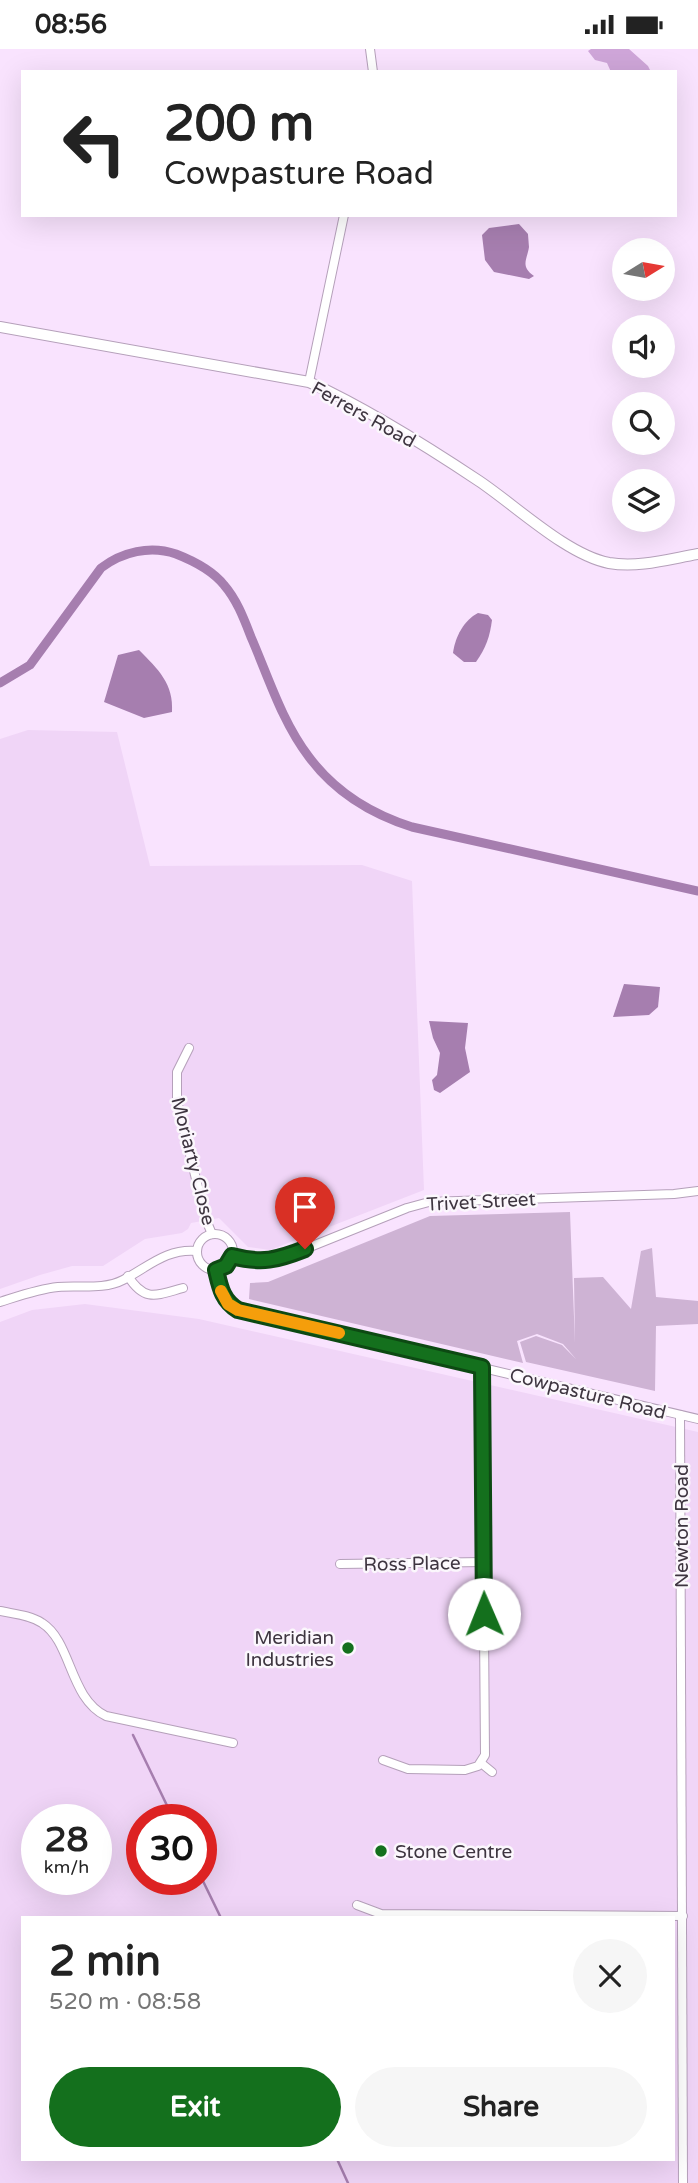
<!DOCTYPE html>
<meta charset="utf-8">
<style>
:root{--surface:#fff;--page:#f6f6f6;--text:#222;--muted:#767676;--accent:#14701d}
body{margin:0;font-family:"Varela Round",sans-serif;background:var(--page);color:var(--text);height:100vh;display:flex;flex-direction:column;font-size:26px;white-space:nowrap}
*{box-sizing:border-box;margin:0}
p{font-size:23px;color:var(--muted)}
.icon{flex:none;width:38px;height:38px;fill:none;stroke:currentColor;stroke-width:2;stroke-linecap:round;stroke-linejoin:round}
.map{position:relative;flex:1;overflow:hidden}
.drawer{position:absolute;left:21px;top:1867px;width:654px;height:245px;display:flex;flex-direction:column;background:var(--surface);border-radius:0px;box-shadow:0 7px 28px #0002}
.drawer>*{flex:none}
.guide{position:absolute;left:21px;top:21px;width:656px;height:147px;border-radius:0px;box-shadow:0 7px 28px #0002;background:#fff;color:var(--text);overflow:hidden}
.needle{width:46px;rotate:79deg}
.tools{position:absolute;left:612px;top:189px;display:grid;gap:14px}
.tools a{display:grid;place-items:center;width:63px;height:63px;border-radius:50%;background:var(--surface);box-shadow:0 7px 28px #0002;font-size:35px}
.speed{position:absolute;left:21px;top:1755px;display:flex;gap:14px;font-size:35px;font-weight:700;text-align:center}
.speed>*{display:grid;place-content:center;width:91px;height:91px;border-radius:50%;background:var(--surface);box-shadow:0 7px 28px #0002;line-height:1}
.speed small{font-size:18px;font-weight:400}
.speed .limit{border:10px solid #d22;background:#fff;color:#111}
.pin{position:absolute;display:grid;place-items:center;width:60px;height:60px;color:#fff;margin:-72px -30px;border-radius:50% 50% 50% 0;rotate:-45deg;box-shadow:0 0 7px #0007}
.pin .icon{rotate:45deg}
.me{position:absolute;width:77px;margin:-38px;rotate:359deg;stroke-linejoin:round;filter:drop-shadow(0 0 5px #0008)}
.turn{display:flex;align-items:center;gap:24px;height:147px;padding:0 28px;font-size:32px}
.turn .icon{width:91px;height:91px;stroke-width:2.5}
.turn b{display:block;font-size:49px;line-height:60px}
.round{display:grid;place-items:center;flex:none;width:74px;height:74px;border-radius:37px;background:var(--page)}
.head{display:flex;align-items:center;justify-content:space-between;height:119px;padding:0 28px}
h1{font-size:42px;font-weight:800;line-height:52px}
.cta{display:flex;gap:14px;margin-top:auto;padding:14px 28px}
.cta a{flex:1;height:80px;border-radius:42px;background:var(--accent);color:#fff;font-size:28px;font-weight:800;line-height:80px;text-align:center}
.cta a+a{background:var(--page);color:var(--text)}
.status{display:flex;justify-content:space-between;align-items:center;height:49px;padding:0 35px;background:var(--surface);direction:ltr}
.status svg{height:19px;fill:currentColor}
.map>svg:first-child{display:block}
</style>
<div class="status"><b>08:56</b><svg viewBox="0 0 49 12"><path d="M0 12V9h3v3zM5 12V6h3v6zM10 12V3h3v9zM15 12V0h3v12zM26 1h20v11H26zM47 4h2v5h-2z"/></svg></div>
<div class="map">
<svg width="698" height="2134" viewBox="0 0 698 2134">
<rect width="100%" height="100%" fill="#f9e3fe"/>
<g fill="#f0d5f7" fill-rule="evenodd">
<path d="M 28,681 L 117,683 L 150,817 L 362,816 L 412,832 L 424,1141 L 270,1201 L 248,1198 L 219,1169 L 191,1174 L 188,1180 L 182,1184 L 145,1190 L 103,1217 L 72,1217 L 40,1226 L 0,1240 L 0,690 Z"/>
<path d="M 85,1255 L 199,1270 L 698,1383 L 698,2134 L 0,2134 L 0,1273 L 32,1261 ZM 37,1771 L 96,1771 L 96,1830 L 37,1830 ZM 142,1771 L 201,1771 L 201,1830 L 142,1830 ZM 23,1869 L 674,1869 L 674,2110 L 23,2110 Z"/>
</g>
<path fill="#ceb3d4" d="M 570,1163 L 575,1294 L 574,1229 L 603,1228 L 631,1260 L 641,1202 L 652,1199 L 656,1248 L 698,1252 L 698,1275 L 656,1277 L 655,1342 L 526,1313 L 520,1293 L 536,1287 L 562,1296 L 576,1310 L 563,1295 L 537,1285 L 517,1292 L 523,1314 L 249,1250 L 250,1234 L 268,1233 L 430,1167 Z"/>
<path fill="#cfa6d9" d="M 591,0 L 629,0 L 648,17 L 651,23 L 611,23 L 607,14 L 595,11 L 588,2 Z"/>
<g fill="#a67eaf">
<path d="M 519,175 L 528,185 C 528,186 529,197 529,198 C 527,211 520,217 534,227 L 529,230 L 494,223 L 485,211 L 482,186 L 489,179 Z"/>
<path d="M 478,564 L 488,566 L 492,571 C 490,587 486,599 476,613 L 464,613 L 453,604 C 455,588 464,571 478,564 Z"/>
<path d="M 139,601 C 158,620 174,635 172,663 L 144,669 L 104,653 L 118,606 Z"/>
<path d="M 624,935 L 660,938 L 658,958 L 649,966 L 613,968 Z"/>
<path d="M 429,972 L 468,974 L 465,999 L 470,1023 L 440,1044 L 434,1041 L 432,1031 L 437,1026 L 440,1004 L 433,989 Z"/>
</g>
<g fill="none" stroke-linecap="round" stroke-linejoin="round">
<g stroke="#a67eaf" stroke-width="2.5">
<path d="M 133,1686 L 174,1771"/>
<path d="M 201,1828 L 221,1869"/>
<path d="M 337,2110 L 348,2134"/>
</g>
<path stroke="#a67eaf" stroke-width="9" d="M 0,634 L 30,616 L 101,519 C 122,503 150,496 176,505 C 194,512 212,521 224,536 C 237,551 244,570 251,588 C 268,627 282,673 309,708 C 335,743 371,765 412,778 L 698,842"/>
<defs>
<g id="minor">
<path d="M 370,0 L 373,23"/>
<path d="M 309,333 L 344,166"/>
<path d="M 189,999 L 177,1023 L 177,1052 L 206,1171 L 212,1185"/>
<circle cx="215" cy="1203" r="18"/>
<path d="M 232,1207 C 248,1212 263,1213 280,1210 L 407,1159 L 429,1153 L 674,1145 L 698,1142"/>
<path d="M 216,1221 C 220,1238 222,1251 238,1261 L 698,1370"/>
<path d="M 128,1227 C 145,1254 157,1246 183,1239"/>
<path d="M 0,1253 C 19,1247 38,1240 58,1238 C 78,1236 104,1241 123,1231 C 148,1218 167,1199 197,1202"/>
<path d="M 680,1366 L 683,2134"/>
<path d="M 340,1515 L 484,1513"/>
<path d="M 0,1562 C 14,1565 30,1566 42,1574 C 72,1593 69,1649 106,1667 L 233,1694"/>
<path d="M 383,1711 L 408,1720 L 465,1721 L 478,1717 L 485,1706 L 482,1319"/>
<path d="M 481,1714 L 492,1723"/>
<path d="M 357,1856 L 381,1865 L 683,1867"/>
</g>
<path id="tertiary" d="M 0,278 L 309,333 C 368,360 425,396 479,432 C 515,456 567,506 609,514 C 639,519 669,510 698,505"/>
</defs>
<use href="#minor" stroke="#b5a0ba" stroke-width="10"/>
<use href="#tertiary" stroke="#b5a0ba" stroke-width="12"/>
<use href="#minor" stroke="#fff" stroke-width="8"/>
<use href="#tertiary" stroke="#fff" stroke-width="10"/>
</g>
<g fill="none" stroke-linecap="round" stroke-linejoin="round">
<defs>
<path id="route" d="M 305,1200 C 277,1211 262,1215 232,1207 L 226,1217 L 216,1221 C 220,1238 222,1251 238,1261 L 482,1318 L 484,1565"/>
</defs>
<use href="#route" stroke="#0d4913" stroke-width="18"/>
<use href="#route" stroke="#14701d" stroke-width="12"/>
<path stroke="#f59e0b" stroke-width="12" d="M 221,1242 L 228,1255 L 238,1261 L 339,1284"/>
</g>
<g fill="#14701d" stroke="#fbf7fc" stroke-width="2.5">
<circle cx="348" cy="1599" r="7"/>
<circle cx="381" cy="1802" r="7"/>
</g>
<g text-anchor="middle" stroke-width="5" stroke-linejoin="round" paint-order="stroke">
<g font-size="19" fill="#3e3540" stroke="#fbf7fc">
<text transform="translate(364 365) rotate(29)" y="7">Ferrers Road</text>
<text transform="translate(194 1112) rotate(76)" y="7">Moriarty Close</text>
<text transform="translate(481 1152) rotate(-3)" y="7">Trivet Street</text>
<text transform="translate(588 1344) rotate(14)" y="7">Cowpasture Road</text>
<text transform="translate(681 1477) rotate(-90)" y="7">Newton Road</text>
<text transform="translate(412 1514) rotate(-1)" y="7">Ross Place</text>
</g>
<g font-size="19" fill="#3e3540" stroke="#fbf7fc" text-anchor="end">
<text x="334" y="1595">Meridian<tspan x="334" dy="22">Industries</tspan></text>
<text x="395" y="1809" text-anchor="start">Stone Centre</text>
</g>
</g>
</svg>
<div class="tools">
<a><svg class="needle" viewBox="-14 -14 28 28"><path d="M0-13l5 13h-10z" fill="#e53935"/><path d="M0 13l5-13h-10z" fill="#767676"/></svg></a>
<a><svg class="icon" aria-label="sound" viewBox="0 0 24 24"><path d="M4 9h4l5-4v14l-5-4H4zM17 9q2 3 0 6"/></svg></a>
<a><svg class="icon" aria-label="search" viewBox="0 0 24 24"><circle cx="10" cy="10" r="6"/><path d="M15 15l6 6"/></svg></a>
<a><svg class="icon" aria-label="layers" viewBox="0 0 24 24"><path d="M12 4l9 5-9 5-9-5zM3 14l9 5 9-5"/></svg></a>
</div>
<div class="speed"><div>28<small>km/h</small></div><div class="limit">30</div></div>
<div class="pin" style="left:305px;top:1200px;background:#d93025"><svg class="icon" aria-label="arrive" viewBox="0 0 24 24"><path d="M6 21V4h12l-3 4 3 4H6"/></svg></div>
<svg class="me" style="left:484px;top:1565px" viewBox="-20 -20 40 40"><circle r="19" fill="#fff"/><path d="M0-13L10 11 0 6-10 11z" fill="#14701d"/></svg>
<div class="guide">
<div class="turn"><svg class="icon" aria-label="left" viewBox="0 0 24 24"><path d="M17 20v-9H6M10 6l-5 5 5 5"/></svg><div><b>200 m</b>Cowpasture Road</div></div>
</div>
<section class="drawer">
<div class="head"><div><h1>2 min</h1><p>520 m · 08:58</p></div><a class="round"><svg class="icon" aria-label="close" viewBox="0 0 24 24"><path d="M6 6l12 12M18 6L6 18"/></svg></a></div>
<div class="cta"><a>Exit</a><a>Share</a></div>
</section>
</div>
